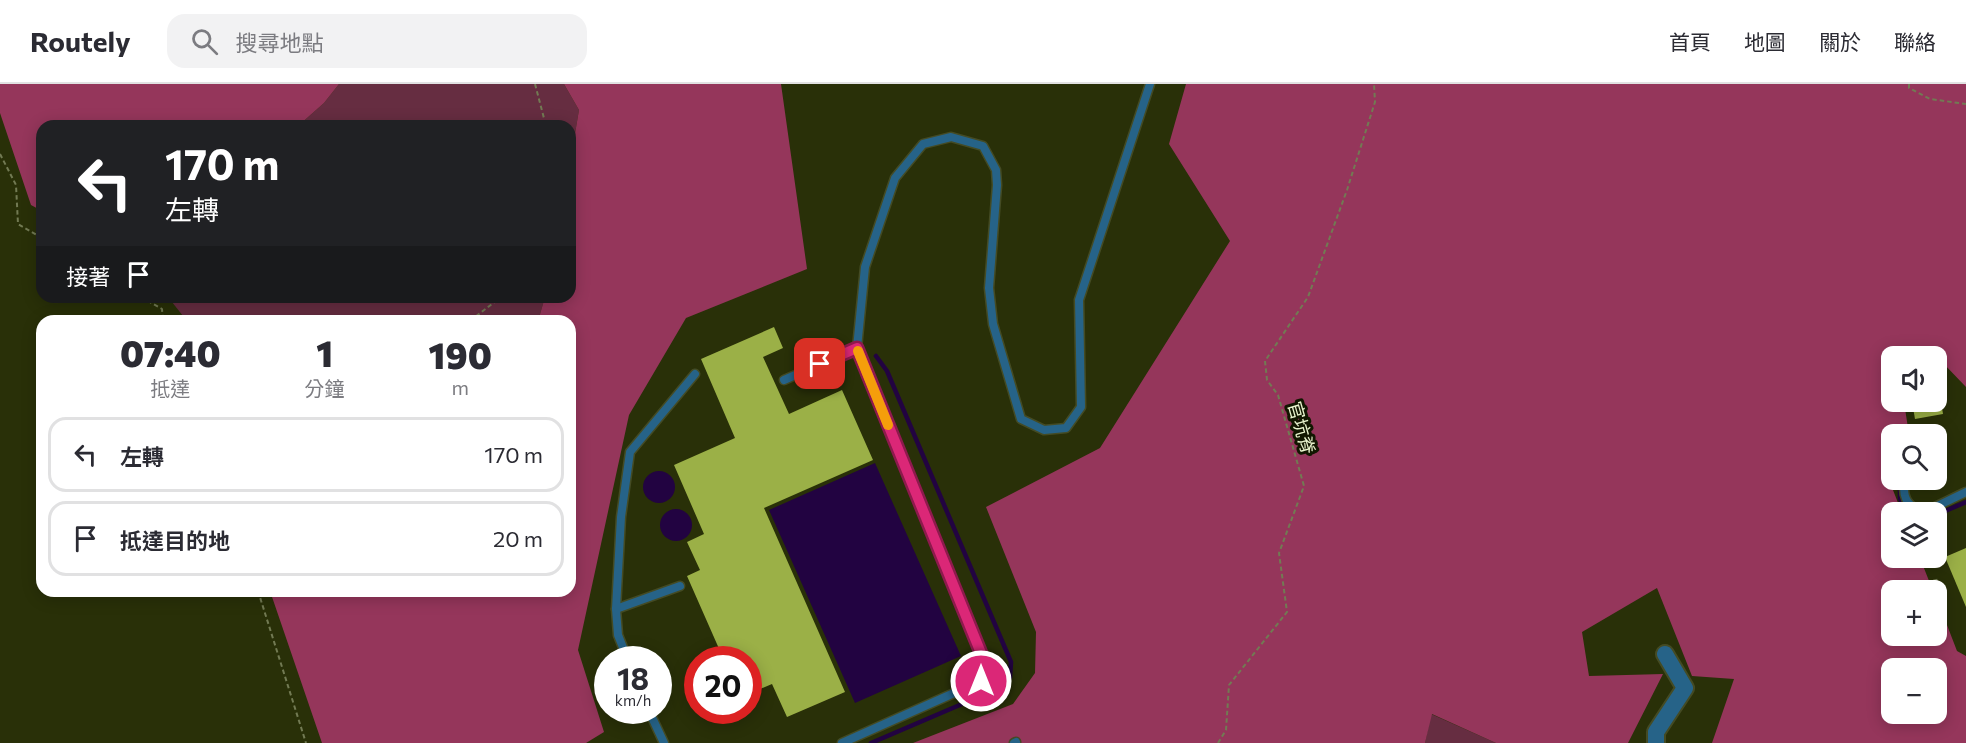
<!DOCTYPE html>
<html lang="zh-TW">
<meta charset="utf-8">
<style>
:root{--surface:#fff;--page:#f2f2f3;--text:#2b2b33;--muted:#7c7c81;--line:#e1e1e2}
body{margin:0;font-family:Commissioner,"Noto Sans TC",sans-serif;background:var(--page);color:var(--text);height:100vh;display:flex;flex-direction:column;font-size:22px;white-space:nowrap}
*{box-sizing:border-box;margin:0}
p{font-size:20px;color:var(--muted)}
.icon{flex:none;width:33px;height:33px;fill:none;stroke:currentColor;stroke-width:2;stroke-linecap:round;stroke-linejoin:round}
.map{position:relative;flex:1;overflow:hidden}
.drawer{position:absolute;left:36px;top:231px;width:540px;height:282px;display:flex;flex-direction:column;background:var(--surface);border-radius:18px;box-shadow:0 3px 15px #0003}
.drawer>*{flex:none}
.hud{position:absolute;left:36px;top:36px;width:540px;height:183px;border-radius:18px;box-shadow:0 3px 15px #0003;background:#202124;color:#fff;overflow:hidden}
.buttons{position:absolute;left:1881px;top:262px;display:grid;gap:12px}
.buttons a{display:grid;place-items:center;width:66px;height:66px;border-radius:12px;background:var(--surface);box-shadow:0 3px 15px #0003;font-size:30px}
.speed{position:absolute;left:594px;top:562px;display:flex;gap:12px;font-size:30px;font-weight:700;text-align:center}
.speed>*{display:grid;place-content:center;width:78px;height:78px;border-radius:50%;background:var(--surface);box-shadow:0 3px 15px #0003;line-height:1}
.speed small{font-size:15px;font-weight:400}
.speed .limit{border:9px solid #d22;background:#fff;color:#111}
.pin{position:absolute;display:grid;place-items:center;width:51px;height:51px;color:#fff;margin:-26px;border-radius:12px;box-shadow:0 3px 9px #0006}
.me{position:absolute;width:66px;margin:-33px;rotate:0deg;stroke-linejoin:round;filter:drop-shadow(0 0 4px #0008)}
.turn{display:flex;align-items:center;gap:21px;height:126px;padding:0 30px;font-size:27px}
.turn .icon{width:78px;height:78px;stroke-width:2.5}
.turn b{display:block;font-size:42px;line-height:51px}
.then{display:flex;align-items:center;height:57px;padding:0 30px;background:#0003;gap:12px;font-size:22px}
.eta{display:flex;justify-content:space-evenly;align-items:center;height:102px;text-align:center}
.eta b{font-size:36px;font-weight:800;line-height:42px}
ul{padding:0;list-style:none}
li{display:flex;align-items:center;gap:18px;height:75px;margin:0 12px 9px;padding:0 18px;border:3px solid var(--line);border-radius:18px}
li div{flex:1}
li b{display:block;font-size:22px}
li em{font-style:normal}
header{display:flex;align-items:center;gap:36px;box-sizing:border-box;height:84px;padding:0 30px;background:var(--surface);border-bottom:2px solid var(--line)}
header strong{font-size:28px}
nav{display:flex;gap:33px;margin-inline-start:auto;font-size:21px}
.search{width:420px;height:54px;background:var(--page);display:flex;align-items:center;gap:15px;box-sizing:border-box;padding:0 21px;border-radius:18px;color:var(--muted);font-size:22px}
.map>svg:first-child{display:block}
</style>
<header>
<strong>Routely</strong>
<div class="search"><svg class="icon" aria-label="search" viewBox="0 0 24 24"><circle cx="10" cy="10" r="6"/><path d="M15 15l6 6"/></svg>搜尋地點</div>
<nav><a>首頁</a><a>地圖</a><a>關於</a><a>聯絡</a></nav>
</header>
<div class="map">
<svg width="1966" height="659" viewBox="0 0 1966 659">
<rect width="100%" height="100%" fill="#293008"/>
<g fill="#662d41">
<path d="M 339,0 L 564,0 L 579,26 L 570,79 L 570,42 L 298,42 L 324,19 Z"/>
<path d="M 168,213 L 545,213 L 538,237 L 187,237 Z"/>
<path d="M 1431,630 L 1496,659 L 1425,659 Z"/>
</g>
<g fill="#95365b" fill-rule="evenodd">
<path d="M 0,0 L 339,0 L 324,19 L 298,42 L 42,42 L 42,127 L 31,121 L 0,29 Z"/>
<path d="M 564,0 L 781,0 L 807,185 L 686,234 L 629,331 L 578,566 L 604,648 L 586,659 L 322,659 L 270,507 L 570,507 L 570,237 L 538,237 L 545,213 L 570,213 L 570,79 L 579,26 Z"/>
<path d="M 1186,0 L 1966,0 L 1966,303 L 1942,278 L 1937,279 L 1936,273 L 1892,273 L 1892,318 L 1904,318 L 1908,344 L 1906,351 L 1892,351 L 1891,401 L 1902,429 L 1892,429 L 1892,474 L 1920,474 L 1933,507 L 1892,507 L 1892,552 L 1936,552 L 1937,515 L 1957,567 L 1966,572 L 1966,659 L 1712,659 L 1734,595 L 1692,592 L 1657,504 L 1582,548 L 1589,592 L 1663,590 L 1628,659 L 1496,659 L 1432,630 L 1425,659 L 913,659 L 1013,620 L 1035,589 L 1036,548 L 986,423 L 1100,364 L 1230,157 L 1169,60 ZM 1892,585 L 1936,585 L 1936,630 L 1892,630 Z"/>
</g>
<g fill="#220341">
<path d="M 875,379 L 961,572 L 855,619 L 769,426 Z"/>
<circle cx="659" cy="403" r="16"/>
<circle cx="676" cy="441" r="16"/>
</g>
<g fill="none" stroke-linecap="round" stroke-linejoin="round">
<g stroke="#220341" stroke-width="4.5">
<path d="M 1902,351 L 1903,344"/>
<path d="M 1900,396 L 1900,415 L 1908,429"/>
<path d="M 1936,431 L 1966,418"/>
<path d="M 871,659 L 1004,602 L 1010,593 L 1011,578 L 887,287 L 876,272"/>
</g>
</g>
<g fill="#9bb047">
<path d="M 774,243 L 783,264 L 763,273 L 789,330 L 842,306 L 873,376 L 764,424 L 845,608 L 787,633 L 772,600 L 748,610 L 748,576 L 724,576 L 687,492 L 700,486 L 687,458 L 704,450 L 674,381 L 735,354 L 701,275 Z"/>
<path d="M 1912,318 L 1941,318 L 1943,330 L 1915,335 Z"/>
<path d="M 1966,464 L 1966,523 L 1945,473 Z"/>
</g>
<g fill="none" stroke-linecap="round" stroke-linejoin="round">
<defs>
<g id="service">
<path d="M 784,296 L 857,264"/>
<path d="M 1936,377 L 1940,376"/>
<path d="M 1905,396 C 1902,410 1906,422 1920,426 L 1933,424 L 1966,408"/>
<path d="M 616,525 L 680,502"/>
<path d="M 628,576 L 618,551 L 616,525 L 621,433 L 630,368 L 695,290"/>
<path d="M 649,627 L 664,659"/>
<path d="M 842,659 L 981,597 L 985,579 L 857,264 L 865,183 L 895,94 L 923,60 L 951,53 L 983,62 L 996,86 L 997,101 L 989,204 L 993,240 L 1021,335 L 1044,346 L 1066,344 L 1081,323 L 1079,216 L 1150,0"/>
<path d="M 1014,659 L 1016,658"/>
</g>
<path id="minor" d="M 1656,659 L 1656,648 L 1685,604 L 1665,570"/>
</defs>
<use href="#service" stroke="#444b24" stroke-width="11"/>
<use href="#minor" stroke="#444b24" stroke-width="20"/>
<g stroke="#727a53" stroke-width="2" stroke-dasharray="4.5 3" stroke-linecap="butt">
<path d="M 535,0 L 546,42"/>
<path d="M 1909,0 L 1909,4 L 1930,15 L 1966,20"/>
<path d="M 0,70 L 16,101 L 18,140 L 42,154"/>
<path d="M 141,213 L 162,225 L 163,237"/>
<path d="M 470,237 L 501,213"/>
<path d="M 1904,498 L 1917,501 L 1940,495"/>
<path d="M 258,507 L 306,659"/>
<path d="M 1218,659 L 1226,646 L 1229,601 L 1287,528 L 1279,469 L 1304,402 L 1278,311 L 1267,296 L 1265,277 L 1308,213 L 1347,106 L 1375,18 L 1374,0"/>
</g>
<use href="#service" stroke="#266388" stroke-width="8"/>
<use href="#minor" stroke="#266388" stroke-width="16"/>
</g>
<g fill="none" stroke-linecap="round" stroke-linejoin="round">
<defs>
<path id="route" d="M 820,280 L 857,264 L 985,579 L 981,597"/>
</defs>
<use href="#route" stroke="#8e194d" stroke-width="15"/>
<use href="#route" stroke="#db2777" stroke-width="10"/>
<path stroke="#f59e0b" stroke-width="10" d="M 858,267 L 888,341"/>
</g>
<g text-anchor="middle" stroke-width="6" stroke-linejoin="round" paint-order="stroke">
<g font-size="18" fill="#eaf4ce" stroke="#121700">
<text transform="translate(1301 344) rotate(74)" y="6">官坑脊</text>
</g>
</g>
</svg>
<div class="buttons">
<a><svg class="icon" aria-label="sound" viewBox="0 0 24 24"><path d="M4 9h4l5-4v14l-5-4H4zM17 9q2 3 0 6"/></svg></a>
<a><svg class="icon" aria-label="search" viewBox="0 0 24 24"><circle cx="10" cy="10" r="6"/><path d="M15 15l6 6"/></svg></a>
<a><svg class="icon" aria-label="layers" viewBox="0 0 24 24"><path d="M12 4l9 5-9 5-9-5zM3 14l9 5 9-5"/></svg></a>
<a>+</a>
<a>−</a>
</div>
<div class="speed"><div>18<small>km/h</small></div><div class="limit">20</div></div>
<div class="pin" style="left:820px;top:280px;background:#d93025"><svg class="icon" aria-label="arrive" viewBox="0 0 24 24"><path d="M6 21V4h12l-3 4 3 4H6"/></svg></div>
<svg class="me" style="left:981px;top:597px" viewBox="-20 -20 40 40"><circle r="17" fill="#db2777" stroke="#fff" stroke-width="3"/><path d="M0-11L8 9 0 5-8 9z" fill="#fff"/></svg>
<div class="hud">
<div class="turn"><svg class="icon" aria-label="left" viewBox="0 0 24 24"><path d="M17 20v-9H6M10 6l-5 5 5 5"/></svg><div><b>170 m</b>左轉</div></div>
<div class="then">接著<svg class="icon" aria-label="arrive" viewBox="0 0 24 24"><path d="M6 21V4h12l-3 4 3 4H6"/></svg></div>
</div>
<section class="drawer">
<div class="eta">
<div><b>07:40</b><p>抵達</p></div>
<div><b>1</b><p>分鐘</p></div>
<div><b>190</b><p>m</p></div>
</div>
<ul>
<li><svg class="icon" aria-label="left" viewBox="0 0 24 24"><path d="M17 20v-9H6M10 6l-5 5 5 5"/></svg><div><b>左轉</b></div><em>170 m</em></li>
<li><svg class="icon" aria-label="arrive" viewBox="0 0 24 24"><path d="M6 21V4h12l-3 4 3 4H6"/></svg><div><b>抵達目的地</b></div><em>20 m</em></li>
</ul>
</section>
</div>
